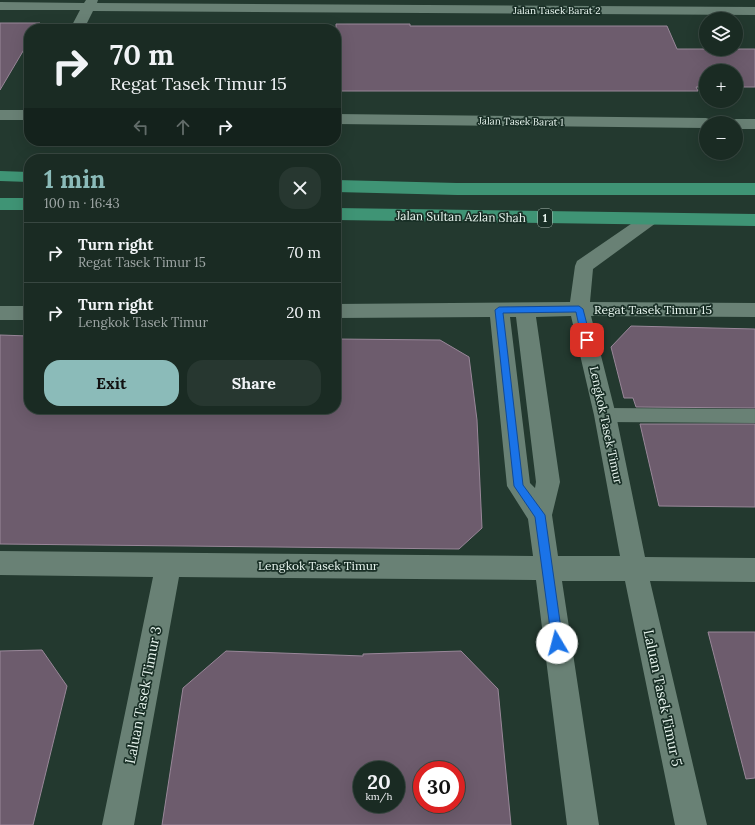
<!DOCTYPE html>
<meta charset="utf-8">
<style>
:root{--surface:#1a2b23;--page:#273730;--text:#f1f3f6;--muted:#9fa7a6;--line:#384741;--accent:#8bbbb9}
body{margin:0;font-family:Lora,serif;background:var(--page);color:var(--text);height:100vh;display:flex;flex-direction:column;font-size:15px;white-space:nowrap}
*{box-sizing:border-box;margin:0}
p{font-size:13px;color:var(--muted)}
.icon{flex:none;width:22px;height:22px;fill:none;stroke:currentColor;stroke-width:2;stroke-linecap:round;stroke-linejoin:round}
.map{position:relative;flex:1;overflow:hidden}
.side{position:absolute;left:24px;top:154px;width:317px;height:260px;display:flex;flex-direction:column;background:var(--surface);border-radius:16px;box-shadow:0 4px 16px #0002,0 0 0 1px var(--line)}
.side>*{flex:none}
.guide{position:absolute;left:24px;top:24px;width:317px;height:122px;border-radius:16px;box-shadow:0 4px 16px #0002,0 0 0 1px var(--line);background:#1a2b23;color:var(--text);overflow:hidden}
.buttons{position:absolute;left:699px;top:12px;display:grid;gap:8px}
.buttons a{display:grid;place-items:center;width:44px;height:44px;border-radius:50%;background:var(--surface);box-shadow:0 4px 16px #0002,0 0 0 1px var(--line);font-size:20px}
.speed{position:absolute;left:353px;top:761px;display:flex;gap:8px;font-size:20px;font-weight:700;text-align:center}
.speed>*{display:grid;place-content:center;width:52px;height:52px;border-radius:50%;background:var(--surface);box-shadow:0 4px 16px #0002,0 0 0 1px var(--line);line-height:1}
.speed small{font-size:10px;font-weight:400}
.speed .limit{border:6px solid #d22;background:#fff;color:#111}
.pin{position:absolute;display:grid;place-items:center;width:34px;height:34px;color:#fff;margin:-17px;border-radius:8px;box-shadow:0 2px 6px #0006}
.me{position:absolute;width:44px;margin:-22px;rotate:352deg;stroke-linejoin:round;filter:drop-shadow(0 0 3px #0008)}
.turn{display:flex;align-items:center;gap:14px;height:84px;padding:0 20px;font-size:18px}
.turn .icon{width:52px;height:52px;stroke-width:2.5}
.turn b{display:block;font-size:28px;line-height:34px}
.lanes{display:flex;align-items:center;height:38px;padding:0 20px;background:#0003;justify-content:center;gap:20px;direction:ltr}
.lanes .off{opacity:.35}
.round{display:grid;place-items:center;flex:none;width:42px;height:42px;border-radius:16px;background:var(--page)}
.summary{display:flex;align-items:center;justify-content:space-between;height:68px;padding:0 20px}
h1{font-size:24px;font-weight:700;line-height:30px;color:var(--accent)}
.button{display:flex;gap:8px;margin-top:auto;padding:8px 20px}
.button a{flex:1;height:46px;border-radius:16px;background:var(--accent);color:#111;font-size:16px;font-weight:700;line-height:46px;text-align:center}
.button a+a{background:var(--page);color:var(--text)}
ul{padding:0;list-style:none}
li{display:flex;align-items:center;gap:12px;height:60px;padding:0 20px;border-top:1px solid var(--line)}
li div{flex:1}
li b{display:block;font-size:15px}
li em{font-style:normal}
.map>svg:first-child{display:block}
</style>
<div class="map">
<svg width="755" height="825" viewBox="0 0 755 825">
<rect width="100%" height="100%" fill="#23392f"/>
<g fill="#6d5c6d" stroke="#998799" fill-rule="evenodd">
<path d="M 0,23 L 40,23 L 36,29 L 29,29 L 29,41 L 0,90 Z"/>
<path d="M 336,24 L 410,24 L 410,26 L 667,26 L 677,49 L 755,49 L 755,87 L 736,87 L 736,71 L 706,71 L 706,87 L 696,87 L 698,91 L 336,91 Z"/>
<path d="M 631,326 L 755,329 L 755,408 L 636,407 L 633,398 L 624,398 L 611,347 Z"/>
<path d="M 0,335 L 29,336 L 29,409 L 336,409 L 336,339 L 440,340 L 469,357 L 477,420 L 482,528 L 459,549 L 0,544 Z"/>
<path d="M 640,424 L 755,424 L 755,507 L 659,506 Z"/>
<path d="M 708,632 L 755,632 L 755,778 L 746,779 Z"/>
<path d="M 42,650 L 67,686 L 33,825 L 0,825 L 0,651 Z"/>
<path d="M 226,651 L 363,656 L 363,654 L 461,651 L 498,689 L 511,825 L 162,825 L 183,688 ZM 362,770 L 396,770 L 396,804 L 362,804 ZM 422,770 L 456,770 L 456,804 L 422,804 Z"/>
</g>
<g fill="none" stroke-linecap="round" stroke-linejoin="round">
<path fill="#698175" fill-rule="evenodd" d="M 605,408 L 755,409 L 755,423 L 605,422 L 599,420 L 597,415 L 599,410 Z"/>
<g fill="#698175" fill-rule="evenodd">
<path d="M 86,0 L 98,0 L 97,3 L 755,7 L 755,15 L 93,11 L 84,29 L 70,29 L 80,10 L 0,10 L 0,2 L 84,3 Z"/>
<rect x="0" y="110" width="29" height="10"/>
<path d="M 336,114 L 706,118 L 712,120 L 714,123 L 706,123 L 706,128 L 336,124 Z"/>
<path d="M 736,119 L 755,119 L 755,129 L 736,129 L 736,123 L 729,123 L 730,121 Z"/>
<path d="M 650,213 L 656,215 L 659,219 L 656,223 L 593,269 L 590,302 L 755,303 L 755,317 L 591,316 L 616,415 L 645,557 L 755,558 L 755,582 L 650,581 L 707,825 L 675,825 L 625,581 L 562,581 L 599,825 L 567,825 L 536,580 L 179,577 L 134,825 L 102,825 L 153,577 L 0,575 L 0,551 L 533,556 L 528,519 L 507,486 L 490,317 L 336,318 L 336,304 L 570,302 L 575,266 L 577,261 L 644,215 ZM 571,316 L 594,415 L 620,556 L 558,556 L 552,515 L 560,482 L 536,317 ZM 510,317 L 516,317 L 536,482 L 535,488 L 530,483 Z"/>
<rect x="0" y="306" width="29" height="14"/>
</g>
<g fill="#3f9475" fill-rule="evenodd">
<path d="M 0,171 L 29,172 L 29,182 L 0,181 Z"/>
<path d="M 336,180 L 457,183 L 755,183 L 755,195 L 457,195 L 336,192 Z"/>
<rect x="0" y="198" width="29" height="12"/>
<path d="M 336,208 L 755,214 L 755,226 L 336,220 Z"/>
</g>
</g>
<path fill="#1a73e8" stroke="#114b97" d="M 579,306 L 583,309 L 591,340 L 587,343 L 582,340 L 576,312 L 503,313 L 523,485 L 545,515 L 563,643 L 561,647 L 557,649 L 553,647 L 552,643 L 535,517 L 514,486 L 495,310 L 499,307 Z"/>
<g text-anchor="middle" stroke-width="3.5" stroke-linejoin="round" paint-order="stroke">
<g font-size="10" fill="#e9f6f0" stroke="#192f26">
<text x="557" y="14">Jalan Tasek Barat 2</text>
<text transform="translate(521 121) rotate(1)" y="4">Jalan Tasek Barat 1</text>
</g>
<rect fill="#192f26" stroke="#abbab3" stroke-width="1" x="538" y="209" width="14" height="18" rx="3"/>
<g font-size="11" font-weight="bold" fill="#e9f6f0">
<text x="545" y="222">1</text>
</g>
<g font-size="12" fill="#e9f6f0" stroke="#192f26">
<text transform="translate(461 217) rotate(1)" y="4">Jalan Sultan Azlan Shah</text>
<text x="653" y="314">Regat Tasek Timur 15</text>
<text transform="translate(606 425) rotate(78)" y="4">Lengkok Tasek Timur</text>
<text x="318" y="570">Lengkok Tasek Timur</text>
</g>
<g font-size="14" fill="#e9f6f0" stroke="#192f26">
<text transform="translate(143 695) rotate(-79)" y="5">Laluan Tasek Timur 3</text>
<text transform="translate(663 698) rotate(78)" y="5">Laluan Tasek Timur 5</text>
</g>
</g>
</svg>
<div class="buttons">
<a><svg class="icon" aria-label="layers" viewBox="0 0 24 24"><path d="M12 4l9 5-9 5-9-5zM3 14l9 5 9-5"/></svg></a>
<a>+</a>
<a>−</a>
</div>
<div class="speed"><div>20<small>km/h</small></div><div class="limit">30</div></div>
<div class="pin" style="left:587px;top:340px;background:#d93025"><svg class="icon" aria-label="arrive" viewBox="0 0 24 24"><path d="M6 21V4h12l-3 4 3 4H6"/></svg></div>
<svg class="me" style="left:557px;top:643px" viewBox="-20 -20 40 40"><circle r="19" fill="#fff"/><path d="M0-13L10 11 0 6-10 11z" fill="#1a73e8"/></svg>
<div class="guide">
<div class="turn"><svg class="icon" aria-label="right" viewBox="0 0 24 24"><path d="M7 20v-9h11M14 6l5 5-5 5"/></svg><div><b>70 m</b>Regat Tasek Timur 15</div></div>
<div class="lanes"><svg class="icon off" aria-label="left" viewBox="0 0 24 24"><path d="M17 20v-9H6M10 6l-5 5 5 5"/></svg><svg class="icon off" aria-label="ahead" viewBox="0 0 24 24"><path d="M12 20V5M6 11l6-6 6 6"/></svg><svg class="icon" aria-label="right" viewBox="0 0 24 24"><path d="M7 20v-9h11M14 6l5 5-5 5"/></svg></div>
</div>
<section class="side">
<div class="summary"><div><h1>1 min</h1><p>100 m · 16:43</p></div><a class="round"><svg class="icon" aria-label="close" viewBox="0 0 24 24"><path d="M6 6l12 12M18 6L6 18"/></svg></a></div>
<ul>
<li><svg class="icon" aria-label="right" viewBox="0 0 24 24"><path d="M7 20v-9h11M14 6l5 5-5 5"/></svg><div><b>Turn right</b><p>Regat Tasek Timur 15</p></div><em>70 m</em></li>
<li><svg class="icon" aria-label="right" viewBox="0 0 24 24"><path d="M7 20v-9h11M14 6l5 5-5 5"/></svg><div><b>Turn right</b><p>Lengkok Tasek Timur</p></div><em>20 m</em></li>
</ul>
<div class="button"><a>Exit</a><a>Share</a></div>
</section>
</div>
